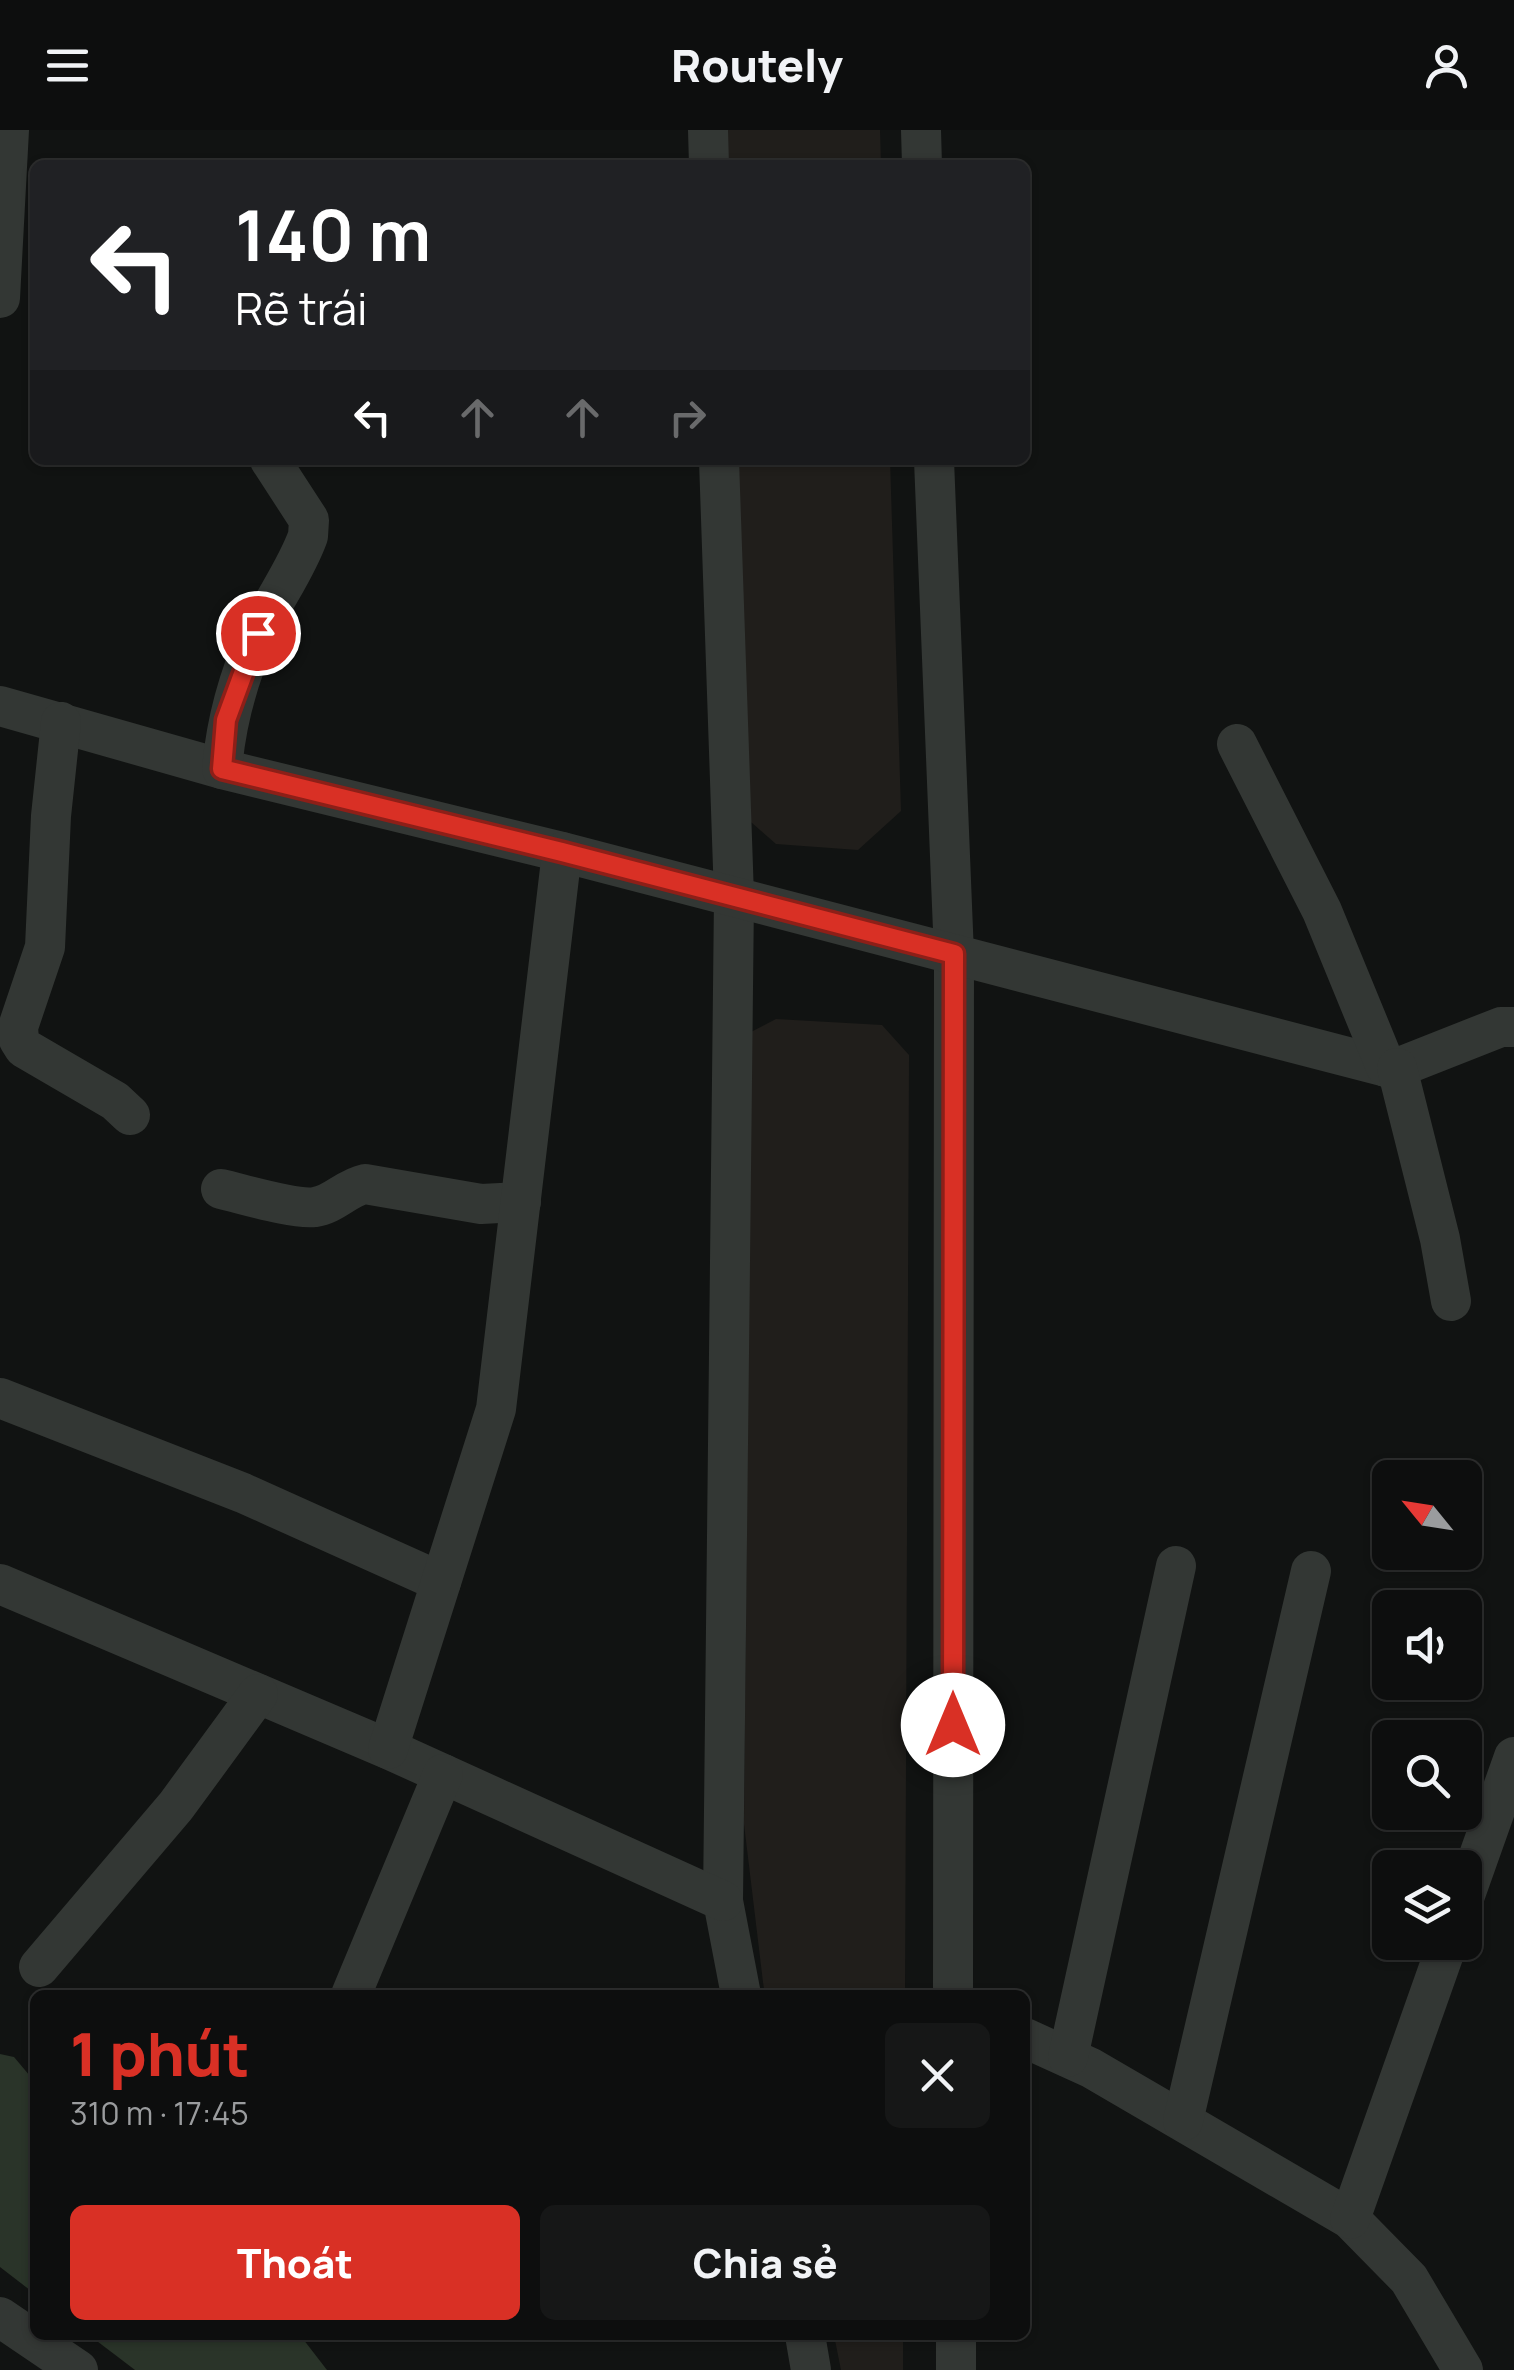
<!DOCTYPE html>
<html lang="vi">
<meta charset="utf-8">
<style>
:root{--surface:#0d0e0e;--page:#161717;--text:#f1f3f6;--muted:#9a9c9e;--line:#2d2e2e;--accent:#d93025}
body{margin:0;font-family:Manrope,sans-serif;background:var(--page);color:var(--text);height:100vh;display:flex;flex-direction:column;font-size:38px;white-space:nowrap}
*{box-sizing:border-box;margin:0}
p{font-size:32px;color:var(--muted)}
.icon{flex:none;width:55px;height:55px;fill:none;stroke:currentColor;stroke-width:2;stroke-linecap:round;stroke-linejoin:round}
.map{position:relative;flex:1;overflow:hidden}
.side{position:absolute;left:30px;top:1860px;width:1000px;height:350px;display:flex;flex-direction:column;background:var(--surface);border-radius:15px;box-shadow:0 2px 8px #0004,0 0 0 2px var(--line)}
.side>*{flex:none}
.hud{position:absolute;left:30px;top:30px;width:1000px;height:305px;border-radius:15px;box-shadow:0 2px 8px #0004,0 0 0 2px var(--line);background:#202124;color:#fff;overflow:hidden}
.needle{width:65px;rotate:300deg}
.controls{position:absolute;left:1372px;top:1330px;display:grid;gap:20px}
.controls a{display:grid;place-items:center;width:110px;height:110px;border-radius:15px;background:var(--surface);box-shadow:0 2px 8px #0004,0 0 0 2px var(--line);font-size:50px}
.pin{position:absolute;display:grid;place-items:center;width:85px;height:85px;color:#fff;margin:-42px;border:5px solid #fff;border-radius:50%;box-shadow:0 2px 10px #0007}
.me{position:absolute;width:110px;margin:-55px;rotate:0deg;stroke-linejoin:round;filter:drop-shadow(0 0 8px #0008)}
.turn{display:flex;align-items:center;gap:35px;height:210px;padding:0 40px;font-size:45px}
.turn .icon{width:130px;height:130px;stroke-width:2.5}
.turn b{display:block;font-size:70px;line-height:85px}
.lanes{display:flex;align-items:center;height:95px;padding:0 40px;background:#0003;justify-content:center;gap:50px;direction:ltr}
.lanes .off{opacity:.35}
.round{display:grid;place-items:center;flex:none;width:105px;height:105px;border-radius:15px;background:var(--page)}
.head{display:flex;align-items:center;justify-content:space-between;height:170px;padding:0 40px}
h1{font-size:60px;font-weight:800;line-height:75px;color:var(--accent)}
.primary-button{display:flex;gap:20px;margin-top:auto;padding:20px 40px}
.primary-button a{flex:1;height:115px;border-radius:15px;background:var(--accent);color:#fff;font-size:40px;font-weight:800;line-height:115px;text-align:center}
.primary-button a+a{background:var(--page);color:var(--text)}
header{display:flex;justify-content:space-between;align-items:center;height:130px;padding:0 40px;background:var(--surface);font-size:45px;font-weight:800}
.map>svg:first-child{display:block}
</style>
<header><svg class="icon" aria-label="menu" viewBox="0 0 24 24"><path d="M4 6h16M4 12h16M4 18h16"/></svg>Routely<svg class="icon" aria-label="person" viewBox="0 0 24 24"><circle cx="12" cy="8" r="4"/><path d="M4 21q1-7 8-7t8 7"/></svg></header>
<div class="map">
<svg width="1514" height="2240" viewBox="0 0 1514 2240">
<rect width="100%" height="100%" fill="#111312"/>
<g fill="#201e1b">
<path d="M 720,0 L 880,0 L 881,35 L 721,35 Z"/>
<path d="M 731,330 L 890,330 L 901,681 L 858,720 L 776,714 L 743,685 Z"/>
<path d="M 776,889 L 882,895 L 909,925 L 905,1865 L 765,1865 L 763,1852 L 744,1694 L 751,902 Z"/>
<path d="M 834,2205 L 903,2205 L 903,2240 L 841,2240 Z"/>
</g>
<g fill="#2a3429">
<path d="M 0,1924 L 14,1927 L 35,1952 L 35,2164 L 0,2137 Z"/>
<path d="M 89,2205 L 300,2205 L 327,2240 L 135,2240 Z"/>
</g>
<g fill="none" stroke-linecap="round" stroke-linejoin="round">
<g stroke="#333734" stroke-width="40">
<path d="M 708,0 L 709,35"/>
<path d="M 921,0 L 922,35"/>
<path d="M 0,168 L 9,0"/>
<path d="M 719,330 L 734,767 L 723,1771 L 741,1865"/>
<path d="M 934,330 L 954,825 L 953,1865"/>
<path d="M 0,576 L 222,639 L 562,722 L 1386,937 L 1397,938 L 1501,897 L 1514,897"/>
<path d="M 61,592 L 51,686 L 45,817 L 18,897 L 19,910 L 24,918 L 115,971 L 130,985"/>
<path d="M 1237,614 L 1322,781 L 1386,937"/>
<path d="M 222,639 C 226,591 238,548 258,503 C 273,470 296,440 308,406 L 309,390 L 270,330"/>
<path d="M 1397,938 L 1440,1109 L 1451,1171"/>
<path d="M 221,1059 C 243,1064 295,1080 315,1077 C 333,1075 346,1058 365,1054 L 481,1074 L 521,1072"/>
<path d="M 0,1268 L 243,1363 L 441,1452"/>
<path d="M 0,1454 L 388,1619 L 723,1771"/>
<path d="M 388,1619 L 496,1279 L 562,722"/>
<path d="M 1465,1765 L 1514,1627"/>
<path d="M 39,1837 L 176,1676 L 258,1564"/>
<path d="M 351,1865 L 443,1644"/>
<path d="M 1025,1908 L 1091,1938 L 1350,2089 L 1409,2149 L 1463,2240"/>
<path d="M 1068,1927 L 1176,1436"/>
<path d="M 1183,1991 L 1311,1441"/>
<path d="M 1350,2089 L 1448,1812"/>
<path d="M 0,2187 L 78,2240"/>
<path d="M 805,2205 L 811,2240"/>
<path d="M 956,2240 L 956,2205"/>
</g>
</g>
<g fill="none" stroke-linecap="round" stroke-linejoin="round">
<defs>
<path id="route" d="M 258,503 L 226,590 L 222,639 L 562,722 L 954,824 L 953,1595"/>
</defs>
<use href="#route" stroke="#8d1f18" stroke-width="25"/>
<use href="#route" stroke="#d93025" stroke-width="18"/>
</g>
</svg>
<div class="controls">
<a><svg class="needle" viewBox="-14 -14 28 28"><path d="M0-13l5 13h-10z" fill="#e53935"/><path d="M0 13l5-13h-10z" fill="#9a9c9e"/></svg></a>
<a><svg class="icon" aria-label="sound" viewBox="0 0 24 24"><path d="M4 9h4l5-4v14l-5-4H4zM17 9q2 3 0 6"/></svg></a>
<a><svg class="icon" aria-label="search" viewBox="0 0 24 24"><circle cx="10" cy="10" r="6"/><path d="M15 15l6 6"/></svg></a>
<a><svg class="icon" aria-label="layers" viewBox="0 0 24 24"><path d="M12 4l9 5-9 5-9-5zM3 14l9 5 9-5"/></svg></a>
</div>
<div class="pin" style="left:258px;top:503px;background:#d93025"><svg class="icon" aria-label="arrive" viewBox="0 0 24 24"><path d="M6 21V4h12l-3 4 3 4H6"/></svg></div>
<svg class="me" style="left:953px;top:1595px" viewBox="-20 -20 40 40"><circle r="19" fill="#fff"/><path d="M0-13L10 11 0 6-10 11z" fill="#d93025"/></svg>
<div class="hud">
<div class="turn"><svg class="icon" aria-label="left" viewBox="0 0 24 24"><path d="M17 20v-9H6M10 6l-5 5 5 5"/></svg><div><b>140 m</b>Rẽ trái</div></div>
<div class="lanes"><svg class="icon" aria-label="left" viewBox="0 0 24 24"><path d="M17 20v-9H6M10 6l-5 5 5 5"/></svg><svg class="icon off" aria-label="ahead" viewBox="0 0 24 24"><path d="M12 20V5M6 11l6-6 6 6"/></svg><svg class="icon off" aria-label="ahead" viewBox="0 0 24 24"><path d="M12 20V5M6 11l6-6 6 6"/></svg><svg class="icon off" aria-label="right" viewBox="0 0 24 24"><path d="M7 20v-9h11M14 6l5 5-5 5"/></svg></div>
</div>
<section class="side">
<div class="head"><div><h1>1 phút</h1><p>310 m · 17:45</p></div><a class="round"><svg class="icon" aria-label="close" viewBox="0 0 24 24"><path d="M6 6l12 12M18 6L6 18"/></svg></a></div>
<div class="primary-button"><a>Thoát</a><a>Chia sẻ</a></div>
</section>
</div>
